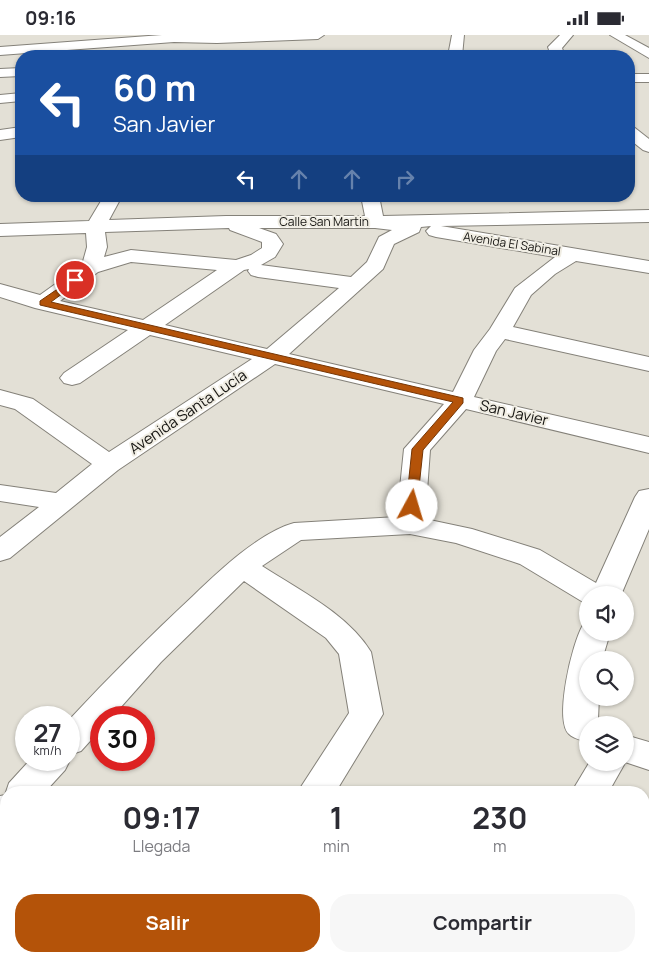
<!DOCTYPE html>
<html lang="es">
<meta charset="utf-8">
<style>
:root{--surface:#fff;--page:#f7f7f7;--text:#2b2b33;--muted:#7c7c81;--accent:#b45309}
body{margin:0;font-family:Manrope,sans-serif;background:var(--page);color:var(--text);height:100vh;display:flex;flex-direction:column;font-size:19px;white-space:nowrap}
*{box-sizing:border-box;margin:0}
p{font-size:16px;color:var(--muted)}
.icon{flex:none;width:28px;height:28px;fill:none;stroke:currentColor;stroke-width:2;stroke-linecap:round;stroke-linejoin:round}
.map{position:relative;flex:1;overflow:hidden}
.sheet{position:absolute;left:0px;top:751px;width:650px;height:176px;display:flex;flex-direction:column;background:var(--surface);border-radius:20px 20px 0 0;box-shadow:0 1px 4px #0004}
.sheet>*{flex:none}
.hud{position:absolute;left:15px;top:15px;width:620px;height:152px;border-radius:20px;box-shadow:0 1px 4px #0004;background:#1a4fa0;color:#fff;overflow:hidden}
.fabs{position:absolute;left:579px;top:551px;display:grid;gap:10px}
.fabs a{display:grid;place-items:center;width:55px;height:55px;border-radius:50%;background:var(--surface);box-shadow:0 1px 4px #0004;font-size:25px}
.speed{position:absolute;left:15px;top:671px;display:flex;gap:10px;font-size:25px;font-weight:700;text-align:center}
.speed>*{display:grid;place-content:center;width:65px;height:65px;border-radius:50%;background:var(--surface);box-shadow:0 1px 4px #0004;line-height:1}
.speed small{font-size:12px;font-weight:400}
.speed .limit{border:8px solid #d22;background:#fff;color:#111}
.pin{position:absolute;display:grid;place-items:center;width:42px;height:42px;color:#fff;margin:-21px;border:2px solid #fff;border-radius:50%;box-shadow:0 1px 5px #0007}
.me{position:absolute;width:55px;margin:-28px;rotate:6deg;stroke-linejoin:round;filter:drop-shadow(0 0 4px #0008)}
.turn{display:flex;align-items:center;gap:18px;height:105px;padding:0 15px;font-size:22px}
.turn .icon{width:65px;height:65px;stroke-width:2.5}
.turn b{display:block;font-size:35px;line-height:42px}
.lanes{display:flex;align-items:center;height:48px;padding:0 15px;background:#0003;justify-content:center;gap:25px;direction:ltr}
.lanes .off{opacity:.35}
.eta{display:flex;justify-content:space-evenly;align-items:center;height:85px;text-align:center}
.eta b{font-size:30px;font-weight:700;line-height:35px}
.action{display:flex;gap:10px;margin-top:auto;padding:10px 15px}
.action a{flex:1;height:58px;border-radius:20px;background:var(--accent);color:#fff;font-size:20px;font-weight:700;line-height:58px;text-align:center}
.action a+a{background:var(--page);color:var(--text)}
.status{display:flex;justify-content:space-between;align-items:center;height:35px;padding:0 25px;background:var(--surface);direction:ltr}
.status svg{height:14px;fill:currentColor}
.map>svg:first-child{display:block}
</style>
<div class="status"><b>09:16</b><svg viewBox="0 0 49 12"><path d="M0 12V9h3v3zM5 12V6h3v6zM10 12V3h3v9zM15 12V0h3v12zM26 1h20v11H26zM47 4h2v5h-2z"/></svg></div>
<div class="map">
<svg width="649" height="927" viewBox="0 0 649 927">
<rect width="100%" height="100%" fill="#e3e0d6"/>
<g fill="none" stroke-linecap="round" stroke-linejoin="round">
<defs>
<g id="street">
<path d="M 162,0 L 324,0 L 318,4 L 217,8 L 174,7 L 0,20 L 0,12 Z"/>
<path d="M 452,0 L 464,0 L 462,21 L 448,21 Z"/>
<path d="M 560,0 L 573,0 L 562,13 L 565,21 L 551,21 L 548,12 Z"/>
<path d="M 610,0 L 625,0 L 649,13 L 649,23 Z"/>
<path d="M 21,33 L 21,41 L 0,42 L 0,34 Z"/>
<rect x="629" y="39" width="20" height="8"/>
<path d="M 21,58 L 21,66 L 0,68 L 0,60 Z"/>
<path d="M 629,91 L 635,93 L 649,104 L 649,117 L 643,115 L 629,104 Z"/>
<path d="M 21,92 L 21,102 L 0,105 L 0,95 Z"/>
<path d="M 104,161 L 122,161 L 109,185 L 226,181 L 365,181 L 361,161 L 379,161 L 383,181 L 649,175 L 649,187 L 441,191 L 649,226 L 649,238 L 576,226 L 555,239 L 531,260 L 513,292 L 649,322 L 649,336 L 505,304 L 496,316 L 474,362 L 649,402 L 649,418 L 466,374 L 430,415 L 425,484 L 472,494 L 540,515 L 596,548 L 635,462 L 639,456 L 649,454 L 649,494 L 621,560 L 588,560 L 588,568 L 583,567 L 520,529 L 456,508 L 410,499 L 301,505 L 262,531 C 299,555 348,579 371,617 L 383,679 L 335,758 L 297,758 L 349,678 L 339,619 L 326,603 L 244,546 L 161,627 L 112,682 L 101,682 L 101,694 L 81,716 L 69,720 L 69,685 C 109,642 150,601 193,561 C 218,537 260,497 294,488 L 397,482 L 404,414 L 444,369 L 275,329 L 118,435 L 10,523 L 0,526 L 0,502 L 39,472 L 0,466 L 0,450 L 56,458 L 92,429 L 15,374 L 0,370 L 0,355 L 33,364 L 109,417 L 252,324 L 150,300 L 80,348 L 72,350 L 64,348 L 60,343 L 64,338 L 128,295 L 35,273 L 0,262 L 0,249 L 40,260 L 82,230 L 87,212 L 86,198 L 0,201 L 0,189 L 89,186 ZM 431,191 L 426,196 L 429,200 L 436,202 L 555,222 L 515,253 L 490,294 L 474,315 L 453,357 L 289,319 L 383,234 L 394,209 L 419,197 L 421,192 ZM 229,193 L 230,195 L 262,207 L 262,213 L 251,220 L 236,225 L 131,215 L 104,222 L 107,212 L 105,197 ZM 259,193 L 375,193 L 392,195 L 379,202 L 367,227 L 351,242 L 261,230 L 275,222 L 283,209 L 276,199 ZM 131,227 L 217,235 L 143,285 L 60,266 L 98,237 ZM 249,234 L 248,236 L 251,240 L 258,242 L 339,253 L 267,314 L 165,290 L 244,235 Z"/>
<path d="M 588,589 L 588,598 L 610,598 L 602,625 L 588,625 L 588,662 L 599,662 L 598,684 L 603,690 L 588,690 L 588,707 C 582,705 574,704 569,699 C 554,685 572,608 583,590 Z"/>
<path d="M 625,700 L 649,707 L 649,735 L 625,727 Z"/>
<path d="M 69,723 L 70,725 L 65,735 L 44,758 L 6,758 L 6,794 L 0,796 L 0,761 L 5,760 L 9,748 L 30,725 L 69,725 Z"/>
<path d="M 589,728 L 625,728 L 608,758 L 571,758 Z"/>
<path d="M 180,921 L 223,921 L 220,927 L 177,927 Z"/>
</g>
</defs>
<use href="#street" stroke="#848179" stroke-width="2"/>
<use href="#street" fill="#fff" fill-rule="evenodd"/>
</g>
<path fill="#b45309" stroke="#753606" d="M 75,242 L 80,245 L 78,247 L 51,267 L 463,363 L 463,368 L 423,415 L 417,471 L 412,474 L 406,471 L 412,414 L 453,367 L 40,270 L 40,266 Z"/>
<g text-anchor="middle" stroke-width="4" stroke-linejoin="round" paint-order="stroke">
<g font-size="12" fill="#161512" stroke="#f0ede3">
<text x="324" y="191">Calle San Martin</text>
<text transform="translate(512 209) rotate(9)" y="4">Avenida El Sabinal</text>
</g>
<g font-size="15" fill="#161512" stroke="#f0ede3">
<text transform="translate(188 377) rotate(-34)" y="5">Avenida Santa Lucía</text>
<text transform="translate(514 378) rotate(13)" y="5">San Javier</text>
</g>
</g>
</svg>
<div class="fabs">
<a><svg class="icon" aria-label="sound" viewBox="0 0 24 24"><path d="M4 9h4l5-4v14l-5-4H4zM17 9q2 3 0 6"/></svg></a>
<a><svg class="icon" aria-label="search" viewBox="0 0 24 24"><circle cx="10" cy="10" r="6"/><path d="M15 15l6 6"/></svg></a>
<a><svg class="icon" aria-label="layers" viewBox="0 0 24 24"><path d="M12 4l9 5-9 5-9-5zM3 14l9 5 9-5"/></svg></a>
</div>
<div class="speed"><div>27<small>km/h</small></div><div class="limit">30</div></div>
<div class="pin" style="left:75px;top:245px;background:#d93025"><svg class="icon" aria-label="arrive" viewBox="0 0 24 24"><path d="M6 21V4h12l-3 4 3 4H6"/></svg></div>
<svg class="me" style="left:412px;top:471px" viewBox="-20 -20 40 40"><circle r="19" fill="#fff"/><path d="M0-13L10 11 0 6-10 11z" fill="#b45309"/></svg>
<div class="hud">
<div class="turn"><svg class="icon" aria-label="left" viewBox="0 0 24 24"><path d="M17 20v-9H6M10 6l-5 5 5 5"/></svg><div><b>60 m</b>San Javier</div></div>
<div class="lanes"><svg class="icon" aria-label="left" viewBox="0 0 24 24"><path d="M17 20v-9H6M10 6l-5 5 5 5"/></svg><svg class="icon off" aria-label="ahead" viewBox="0 0 24 24"><path d="M12 20V5M6 11l6-6 6 6"/></svg><svg class="icon off" aria-label="ahead" viewBox="0 0 24 24"><path d="M12 20V5M6 11l6-6 6 6"/></svg><svg class="icon off" aria-label="right" viewBox="0 0 24 24"><path d="M7 20v-9h11M14 6l5 5-5 5"/></svg></div>
</div>
<section class="sheet">
<div class="eta">
<div><b>09:17</b><p>Llegada</p></div>
<div><b>1</b><p>min</p></div>
<div><b>230</b><p>m</p></div>
</div>
<div class="action"><a>Salir</a><a>Compartir</a></div>
</section>
</div>
